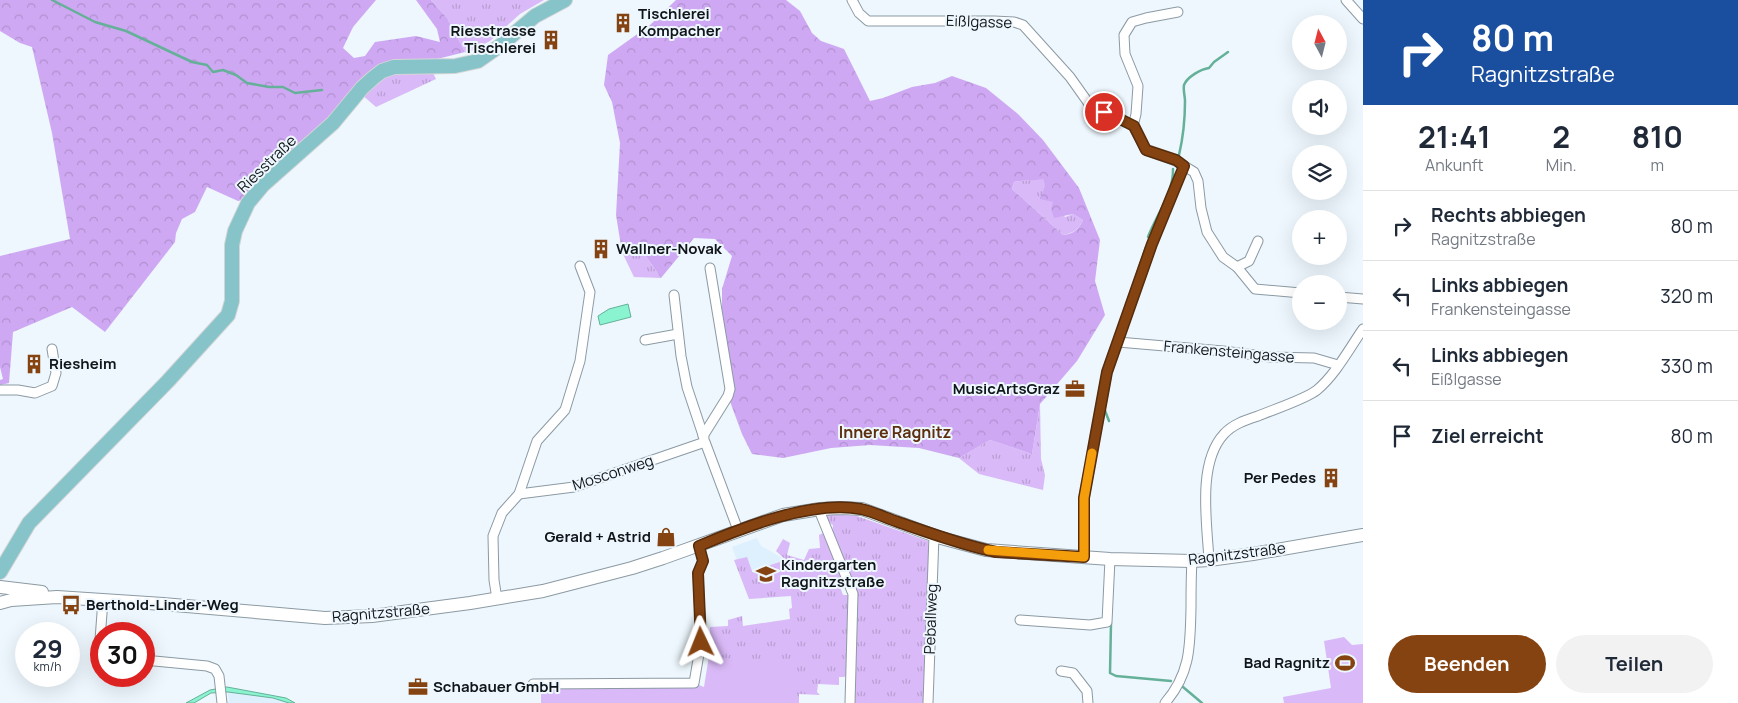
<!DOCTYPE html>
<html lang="de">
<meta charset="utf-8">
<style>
:root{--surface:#fff;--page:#f2f2f3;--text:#1f2937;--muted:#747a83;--line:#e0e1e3;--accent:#854312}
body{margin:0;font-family:Manrope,sans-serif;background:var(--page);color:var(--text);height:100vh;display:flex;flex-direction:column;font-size:19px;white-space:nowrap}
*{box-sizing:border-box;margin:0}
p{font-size:16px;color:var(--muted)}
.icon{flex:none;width:28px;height:28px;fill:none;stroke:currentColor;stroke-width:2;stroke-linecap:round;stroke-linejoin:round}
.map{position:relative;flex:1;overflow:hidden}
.side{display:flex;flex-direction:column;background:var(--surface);width:375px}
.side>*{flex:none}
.top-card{background:#1a4fa0;color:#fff;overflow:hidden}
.needle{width:32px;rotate:353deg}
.buttons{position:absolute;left:1292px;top:15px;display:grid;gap:10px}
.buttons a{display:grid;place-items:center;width:55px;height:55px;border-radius:50%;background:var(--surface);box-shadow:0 5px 20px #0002;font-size:25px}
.speed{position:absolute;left:15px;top:622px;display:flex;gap:10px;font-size:25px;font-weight:700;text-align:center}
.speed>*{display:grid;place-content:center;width:65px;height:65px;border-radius:50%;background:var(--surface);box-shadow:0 5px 20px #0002;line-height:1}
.speed small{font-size:12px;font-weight:400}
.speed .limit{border:8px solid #d22;background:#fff;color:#111}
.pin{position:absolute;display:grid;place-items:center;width:42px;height:42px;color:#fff;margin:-21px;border:2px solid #fff;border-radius:50%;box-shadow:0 1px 5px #0007}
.me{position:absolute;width:55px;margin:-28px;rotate:358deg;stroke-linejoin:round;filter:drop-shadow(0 0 4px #0008)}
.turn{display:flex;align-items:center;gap:18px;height:105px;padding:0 25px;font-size:22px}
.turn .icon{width:65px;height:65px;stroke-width:2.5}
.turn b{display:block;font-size:35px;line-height:42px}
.eta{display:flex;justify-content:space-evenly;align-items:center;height:85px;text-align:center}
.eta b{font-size:30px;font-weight:700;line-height:35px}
.button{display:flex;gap:10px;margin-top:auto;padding:10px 25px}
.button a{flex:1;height:58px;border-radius:30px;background:var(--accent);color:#fff;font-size:20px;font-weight:700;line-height:58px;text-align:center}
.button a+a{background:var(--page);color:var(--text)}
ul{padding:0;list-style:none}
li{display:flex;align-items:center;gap:15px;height:70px;padding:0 25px;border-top:1px solid var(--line)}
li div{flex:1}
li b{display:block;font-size:19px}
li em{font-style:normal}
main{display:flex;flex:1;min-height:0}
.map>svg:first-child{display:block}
</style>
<main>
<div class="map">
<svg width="1363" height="703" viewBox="0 0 1363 703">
<defs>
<pattern id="grass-tufts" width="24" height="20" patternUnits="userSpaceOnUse" patternTransform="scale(1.25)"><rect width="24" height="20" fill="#d9b9f7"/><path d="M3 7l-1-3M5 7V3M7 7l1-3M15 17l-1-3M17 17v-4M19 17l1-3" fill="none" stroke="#b99ed3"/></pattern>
<pattern id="forest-crowns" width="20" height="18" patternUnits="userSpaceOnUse" patternTransform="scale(1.25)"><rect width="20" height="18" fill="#cfa8f3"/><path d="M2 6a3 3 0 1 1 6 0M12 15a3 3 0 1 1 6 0" fill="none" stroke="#b190d0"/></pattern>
</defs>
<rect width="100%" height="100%" fill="#edf7fd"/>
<g fill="#def0fd">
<path d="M 757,538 L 761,546 L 786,560 L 749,592 L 732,547 Z"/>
<path d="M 227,690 L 284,699 L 292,703 L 227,703 L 229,701 Z"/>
</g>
<g fill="url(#grass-tufts)">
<path d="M 431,0 L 544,0 L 520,14 L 490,41 L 467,53 L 465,52 L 447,18 Z"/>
<path d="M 432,71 L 436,79 L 376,107 L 361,94 L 389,74 Z"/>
<path d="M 1043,178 C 1046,193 1056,205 1065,217 L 1073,214 L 1083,220 C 1079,229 1074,233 1063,235 L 1012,189 L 1014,182 C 1024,180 1033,181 1043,178 Z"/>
<path d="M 641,249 L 661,278 L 634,277 L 622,252 Z"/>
<path d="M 1040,404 L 1041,459 L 1045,475 L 1043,490 L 979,474 L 959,458 L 990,440 L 1032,454 Z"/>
<path d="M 832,514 L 857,516 L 928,541 L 929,548 L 923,703 L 854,703 L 856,589 L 832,534 L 833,525 C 828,522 826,521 827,515 Z"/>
<path d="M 823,533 L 844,578 L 838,582 L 843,595 L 849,595 L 848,674 L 844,677 L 839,677 L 839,685 L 818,684 L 817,692 L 820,695 L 799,694 L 799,703 L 769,703 L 709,656 L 710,627 L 728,626 L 728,620 L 742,616 L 743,626 L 790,619 L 789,609 L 792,608 L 791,596 L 749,599 L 734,560 L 747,557 L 752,571 L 786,560 L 776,551 L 783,539 L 790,543 L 787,555 L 804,560 L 809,549 L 820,548 L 819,535 Z"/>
</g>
<g fill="url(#forest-crowns)" fill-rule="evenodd">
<path d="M 0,0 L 376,0 L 353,27 L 343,48 L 354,58 L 365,56 L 375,42 L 416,36 L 440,42 L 437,29 L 416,0 L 431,0 L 447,18 L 465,52 L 370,76 L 317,130 L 242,200 L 238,201 L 207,187 L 195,212 L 182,219 L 176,233 L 175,242 L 105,332 L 72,307 L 13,332 L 9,383 L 0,385 L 0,380 L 3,379 L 0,367 L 0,256 L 70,239 L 52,133 L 32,47 L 20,43 L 0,31 Z"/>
<path d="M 676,0 L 786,0 L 800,11 L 812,33 L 821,41 L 844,49 L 870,101 L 883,98 L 912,87 L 935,83 L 952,76 L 986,88 L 1018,114 L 1043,140 L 1079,188 L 1100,240 L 1095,281 L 1105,315 L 1077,361 L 1040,404 L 1032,454 L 990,440 L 959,458 L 919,448 L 870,445 L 831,448 L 783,458 L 752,454 L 742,434 L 728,396 L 728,353 L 722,308 L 722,289 L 732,256 L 715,239 L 694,238 L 661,278 L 641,249 L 622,252 L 616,215 L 620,143 L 612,102 L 604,85 L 608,55 L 650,25 ZM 1043,179 L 1045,186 L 1040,199 L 1053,202 L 1051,209 L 1054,218 L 1073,214 L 1083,220 C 1079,229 1074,234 1063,235 L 1012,189 L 1014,182 C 1024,180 1033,181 1043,179 Z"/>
</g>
<g fill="#d9b9f7">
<path d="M 1344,637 L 1352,645 L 1363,644 L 1363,703 L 1284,703 L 1283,697 L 1331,688 L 1324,641 Z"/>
<path d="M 709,656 L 793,666 L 789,703 L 541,703 L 541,688 L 543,684 L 694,683 L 704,687 Z"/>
</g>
<g fill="#8af3cf" stroke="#65b098">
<path d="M 628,304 L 631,317 L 600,325 L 598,316 L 609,309 Z"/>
<path d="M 227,687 L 286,698 L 295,703 L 289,703 L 273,698 L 228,692 L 211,693 L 194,703 L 186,703 L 210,690 Z"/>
</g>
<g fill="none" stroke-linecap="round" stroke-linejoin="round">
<g stroke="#65b098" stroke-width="2.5">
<path d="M 52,0 L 95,22 L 126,31 L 192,62 L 207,65 L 213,72 L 223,70 L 236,75 L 247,83 L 269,87 L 283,87 L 295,93 L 322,90"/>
<path d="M 1179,155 C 1183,138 1185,118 1185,101 C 1185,96 1183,90 1184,85 C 1187,77 1201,69 1209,68 L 1214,62 L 1228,52"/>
<path d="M 1148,237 C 1156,216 1174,192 1173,169"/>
<path d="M 1133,286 L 1146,247"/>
<path d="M 1104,408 L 1109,421"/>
<path d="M 1111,623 L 1110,673 L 1116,676 L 1171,681"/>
<path d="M 1183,687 L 1202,703"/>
</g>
<defs>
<g id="street">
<path d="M 852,0 L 859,13 L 868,21 L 994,21 L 1014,22 L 1023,25 L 1070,77 L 1092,108 L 1116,117 L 1133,126 L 1146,150 L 1176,161 L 1194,172 L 1198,181 L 1201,208 L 1207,232 L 1223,257 L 1237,267 L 1255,289 L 1301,293"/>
<path d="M 1346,0 L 1363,19"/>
<path d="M 1133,126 L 1136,114 L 1138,86 L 1125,54 L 1124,35 L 1132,22 L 1146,18 L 1178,12"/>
<path d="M 1237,267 L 1249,261 L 1258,241"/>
<path d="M 674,295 L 681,356 L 687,387 L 704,438"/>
<path d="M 1339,297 L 1363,299"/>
<path d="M 645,340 L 678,334"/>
<path d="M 1118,342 L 1223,351 L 1270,357 L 1314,358 L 1338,365"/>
<path d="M 0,390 L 18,390 L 35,393 L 52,386 L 56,373 L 52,349"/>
<path d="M 703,436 L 728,396 L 730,389 L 710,268"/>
<path d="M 519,494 L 574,487 L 705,442 L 738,530"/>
<path d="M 820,509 L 821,515 L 853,594 L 850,703"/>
<path d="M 1084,557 L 1084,498 L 1107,372 L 1152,244 L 1184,166"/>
<path d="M 1209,560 C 1207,523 1197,463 1224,434 C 1233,424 1246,420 1258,416 C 1272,410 1306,399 1317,390 C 1336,374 1349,349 1363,329"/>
<path d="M 497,599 L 494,580 L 493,536 L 502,513 L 519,494 L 537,441 L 565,410 L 580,361 L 590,292 L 580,266"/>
<path d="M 1020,620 L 1090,625 L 1107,622 L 1110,559"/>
<path d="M 101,653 L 99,653 L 103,600"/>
<path d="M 144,660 L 207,666 L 215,669 L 219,676 L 222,703"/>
<path d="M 1061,671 L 1073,673 L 1087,691 L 1088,703"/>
<path d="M 533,684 L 694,683 L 701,642 L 698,573 L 703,561 L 699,546"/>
<path d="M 928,703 L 934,535"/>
<path d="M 1165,703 C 1191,673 1190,645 1191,608 C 1191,592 1191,577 1192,561"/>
</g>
<g id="secondary">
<path d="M 0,587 L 42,592"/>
<path d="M 0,603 L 11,600 L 57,597 L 163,604 L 325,618 L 372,616 L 470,603 L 543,591 L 632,568 L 663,558 L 783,515 L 820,509 L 841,508 L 862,509 L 941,538 L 986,550 L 1110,559 L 1192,561 L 1209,560 L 1253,554 L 1363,535"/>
</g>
<path id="primary" d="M 0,572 L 29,523 L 168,381 L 228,315 L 232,301 L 232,245 L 235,231 L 248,203 L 263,185 L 333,123 L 362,88 L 373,78 L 382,71 L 394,67 L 455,66 L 478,61 L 501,45 L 535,16 L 565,0"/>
</defs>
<use href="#street" stroke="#8c9aa4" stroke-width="11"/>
<use href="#secondary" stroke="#8c9aa4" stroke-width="14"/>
<use href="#primary" stroke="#d4d5d6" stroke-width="16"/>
<use href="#street" stroke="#fff" stroke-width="9"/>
<use href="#secondary" stroke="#fff" stroke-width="12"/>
<use href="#primary" stroke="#86c4c9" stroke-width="14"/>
</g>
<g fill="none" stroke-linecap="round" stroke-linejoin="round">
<defs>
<path id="route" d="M 701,642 L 698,573 L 703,561 L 699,546 C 744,527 812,500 861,509 C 874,512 886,518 898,522 C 930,533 962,545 996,552 L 1084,557 L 1084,498 L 1107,372 L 1152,244 L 1184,166 L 1176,160 L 1146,150 L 1134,126 L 1116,117 L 1104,112"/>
</defs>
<use href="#route" stroke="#562c0c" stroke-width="12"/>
<use href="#route" stroke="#854312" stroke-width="9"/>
<path stroke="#f59e0b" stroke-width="9" d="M 988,550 L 1084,557 L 1084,498 L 1092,453"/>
</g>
<defs>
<symbol id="building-bare" viewBox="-9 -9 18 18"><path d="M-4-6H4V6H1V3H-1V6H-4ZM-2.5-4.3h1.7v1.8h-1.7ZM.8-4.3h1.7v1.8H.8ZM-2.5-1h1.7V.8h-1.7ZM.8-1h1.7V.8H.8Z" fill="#854312" stroke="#edf7fd" stroke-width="2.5" paint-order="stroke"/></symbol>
<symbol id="office-bare" viewBox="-9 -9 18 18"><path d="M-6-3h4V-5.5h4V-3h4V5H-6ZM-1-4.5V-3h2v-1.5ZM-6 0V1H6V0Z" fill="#854312" stroke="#edf7fd" stroke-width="2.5" paint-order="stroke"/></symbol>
<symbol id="shop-bare" viewBox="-9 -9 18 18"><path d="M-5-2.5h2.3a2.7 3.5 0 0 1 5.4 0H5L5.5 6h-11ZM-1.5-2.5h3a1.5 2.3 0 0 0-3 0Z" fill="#854312" stroke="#edf7fd" stroke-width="2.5" paint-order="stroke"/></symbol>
<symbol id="school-bare" viewBox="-9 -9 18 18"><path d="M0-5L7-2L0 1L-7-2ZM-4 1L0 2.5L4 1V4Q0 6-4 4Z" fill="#854312" stroke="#edf7fd" stroke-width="2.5" paint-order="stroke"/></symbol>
<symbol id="bus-bare" viewBox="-9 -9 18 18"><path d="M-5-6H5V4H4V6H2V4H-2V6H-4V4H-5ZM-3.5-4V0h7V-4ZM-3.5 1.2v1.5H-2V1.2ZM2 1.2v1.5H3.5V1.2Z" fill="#854312" stroke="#edf7fd" stroke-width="2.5" paint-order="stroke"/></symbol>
<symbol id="stadium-bare" viewBox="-9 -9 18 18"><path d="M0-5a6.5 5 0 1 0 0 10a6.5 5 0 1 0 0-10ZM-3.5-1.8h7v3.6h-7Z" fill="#854312" stroke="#edf7fd" stroke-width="2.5" paint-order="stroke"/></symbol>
</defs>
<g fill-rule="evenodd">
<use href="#building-bare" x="609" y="9" width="28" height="28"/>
<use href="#building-bare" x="537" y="26" width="28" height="28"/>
<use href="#building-bare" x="587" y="235" width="28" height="28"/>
<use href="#building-bare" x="20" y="350" width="28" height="28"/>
<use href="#office-bare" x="1061" y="375" width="28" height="28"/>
<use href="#building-bare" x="1317" y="464" width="28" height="28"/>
<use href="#shop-bare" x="652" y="523" width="28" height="28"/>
<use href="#school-bare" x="752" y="560" width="28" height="28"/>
<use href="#bus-bare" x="57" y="591" width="28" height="28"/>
<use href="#stadium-bare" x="1331" y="649" width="28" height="28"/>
<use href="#office-bare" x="404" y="673" width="28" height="28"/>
</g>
<g text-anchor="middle" stroke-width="4" stroke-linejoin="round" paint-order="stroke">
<g font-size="15" font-weight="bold" fill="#101519" stroke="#edf7fd" text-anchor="start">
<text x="638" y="19">Tischlerei<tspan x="638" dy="17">Kompacher</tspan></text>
<text x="536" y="36" text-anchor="end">Riesstrasse<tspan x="536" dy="17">Tischlerei</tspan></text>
<text x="616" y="254">Wallner-Novak</text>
<text x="49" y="369">Riesheim</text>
<text x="1060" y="394" text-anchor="end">MusicArtsGraz</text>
<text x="1316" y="483" text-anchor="end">Per Pedes</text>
<text x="651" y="542" text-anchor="end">Gerald + Astrid</text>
<text x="781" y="570">Kindergarten<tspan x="781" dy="17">Ragnitzstraße</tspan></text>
<text x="86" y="610">Berthold-Linder-Weg</text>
<text x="1330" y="668" text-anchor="end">Bad Ragnitz</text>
<text x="433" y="692">Schabauer GmbH</text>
</g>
<g font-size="15" fill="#101519" stroke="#edf7fd">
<text transform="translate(979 22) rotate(2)" y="5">Eißlgasse</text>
<text transform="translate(267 164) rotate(-44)" y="5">Riesstraße</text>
<text transform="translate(1229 352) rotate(5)" y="5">Frankensteingasse</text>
<text transform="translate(613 473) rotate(-18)" y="5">Mosconweg</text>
<text transform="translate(1237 554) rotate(-7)" y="5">Ragnitzstraße</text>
<text transform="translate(381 613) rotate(-5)" y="5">Ragnitzstraße</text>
<text transform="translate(931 619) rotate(-88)" y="5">Peballweg</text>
</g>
<g font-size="16" font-weight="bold" fill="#5d2f0f" stroke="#edf7fd">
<text x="895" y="438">Innere Ragnitz</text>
</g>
</g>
</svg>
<div class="buttons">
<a><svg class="needle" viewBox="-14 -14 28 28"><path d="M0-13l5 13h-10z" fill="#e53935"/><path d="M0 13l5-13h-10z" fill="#747a83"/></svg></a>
<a><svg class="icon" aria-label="sound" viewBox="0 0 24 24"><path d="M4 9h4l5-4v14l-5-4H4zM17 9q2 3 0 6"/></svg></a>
<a><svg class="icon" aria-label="layers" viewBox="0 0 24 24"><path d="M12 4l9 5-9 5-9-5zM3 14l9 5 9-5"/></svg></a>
<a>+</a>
<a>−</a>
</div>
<div class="speed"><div>29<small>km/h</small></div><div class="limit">30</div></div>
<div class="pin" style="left:1104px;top:112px;background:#d93025"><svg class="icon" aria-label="arrive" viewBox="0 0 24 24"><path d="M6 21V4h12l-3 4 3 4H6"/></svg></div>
<svg class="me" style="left:701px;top:642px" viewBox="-20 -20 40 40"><path d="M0-17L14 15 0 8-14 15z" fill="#854312" stroke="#fff" stroke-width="4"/></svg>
</div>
<section class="side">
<div class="top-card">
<div class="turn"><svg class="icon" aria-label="right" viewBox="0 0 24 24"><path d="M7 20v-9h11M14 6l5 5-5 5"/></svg><div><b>80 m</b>Ragnitzstraße</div></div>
</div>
<div class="eta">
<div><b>21:41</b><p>Ankunft</p></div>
<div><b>2</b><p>Min.</p></div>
<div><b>810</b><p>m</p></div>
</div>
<ul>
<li><svg class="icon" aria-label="right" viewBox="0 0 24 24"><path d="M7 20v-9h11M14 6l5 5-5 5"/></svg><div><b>Rechts abbiegen</b><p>Ragnitzstraße</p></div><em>80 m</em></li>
<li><svg class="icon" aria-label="left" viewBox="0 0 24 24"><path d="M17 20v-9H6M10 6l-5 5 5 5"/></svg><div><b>Links abbiegen</b><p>Frankensteingasse</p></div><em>320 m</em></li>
<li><svg class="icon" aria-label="left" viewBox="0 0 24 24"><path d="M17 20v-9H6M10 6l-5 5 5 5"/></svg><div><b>Links abbiegen</b><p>Eißlgasse</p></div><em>330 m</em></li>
<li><svg class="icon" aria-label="arrive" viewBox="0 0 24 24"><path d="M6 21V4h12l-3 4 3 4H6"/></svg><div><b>Ziel erreicht</b></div><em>80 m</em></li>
</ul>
<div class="button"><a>Beenden</a><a>Teilen</a></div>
</section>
</main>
